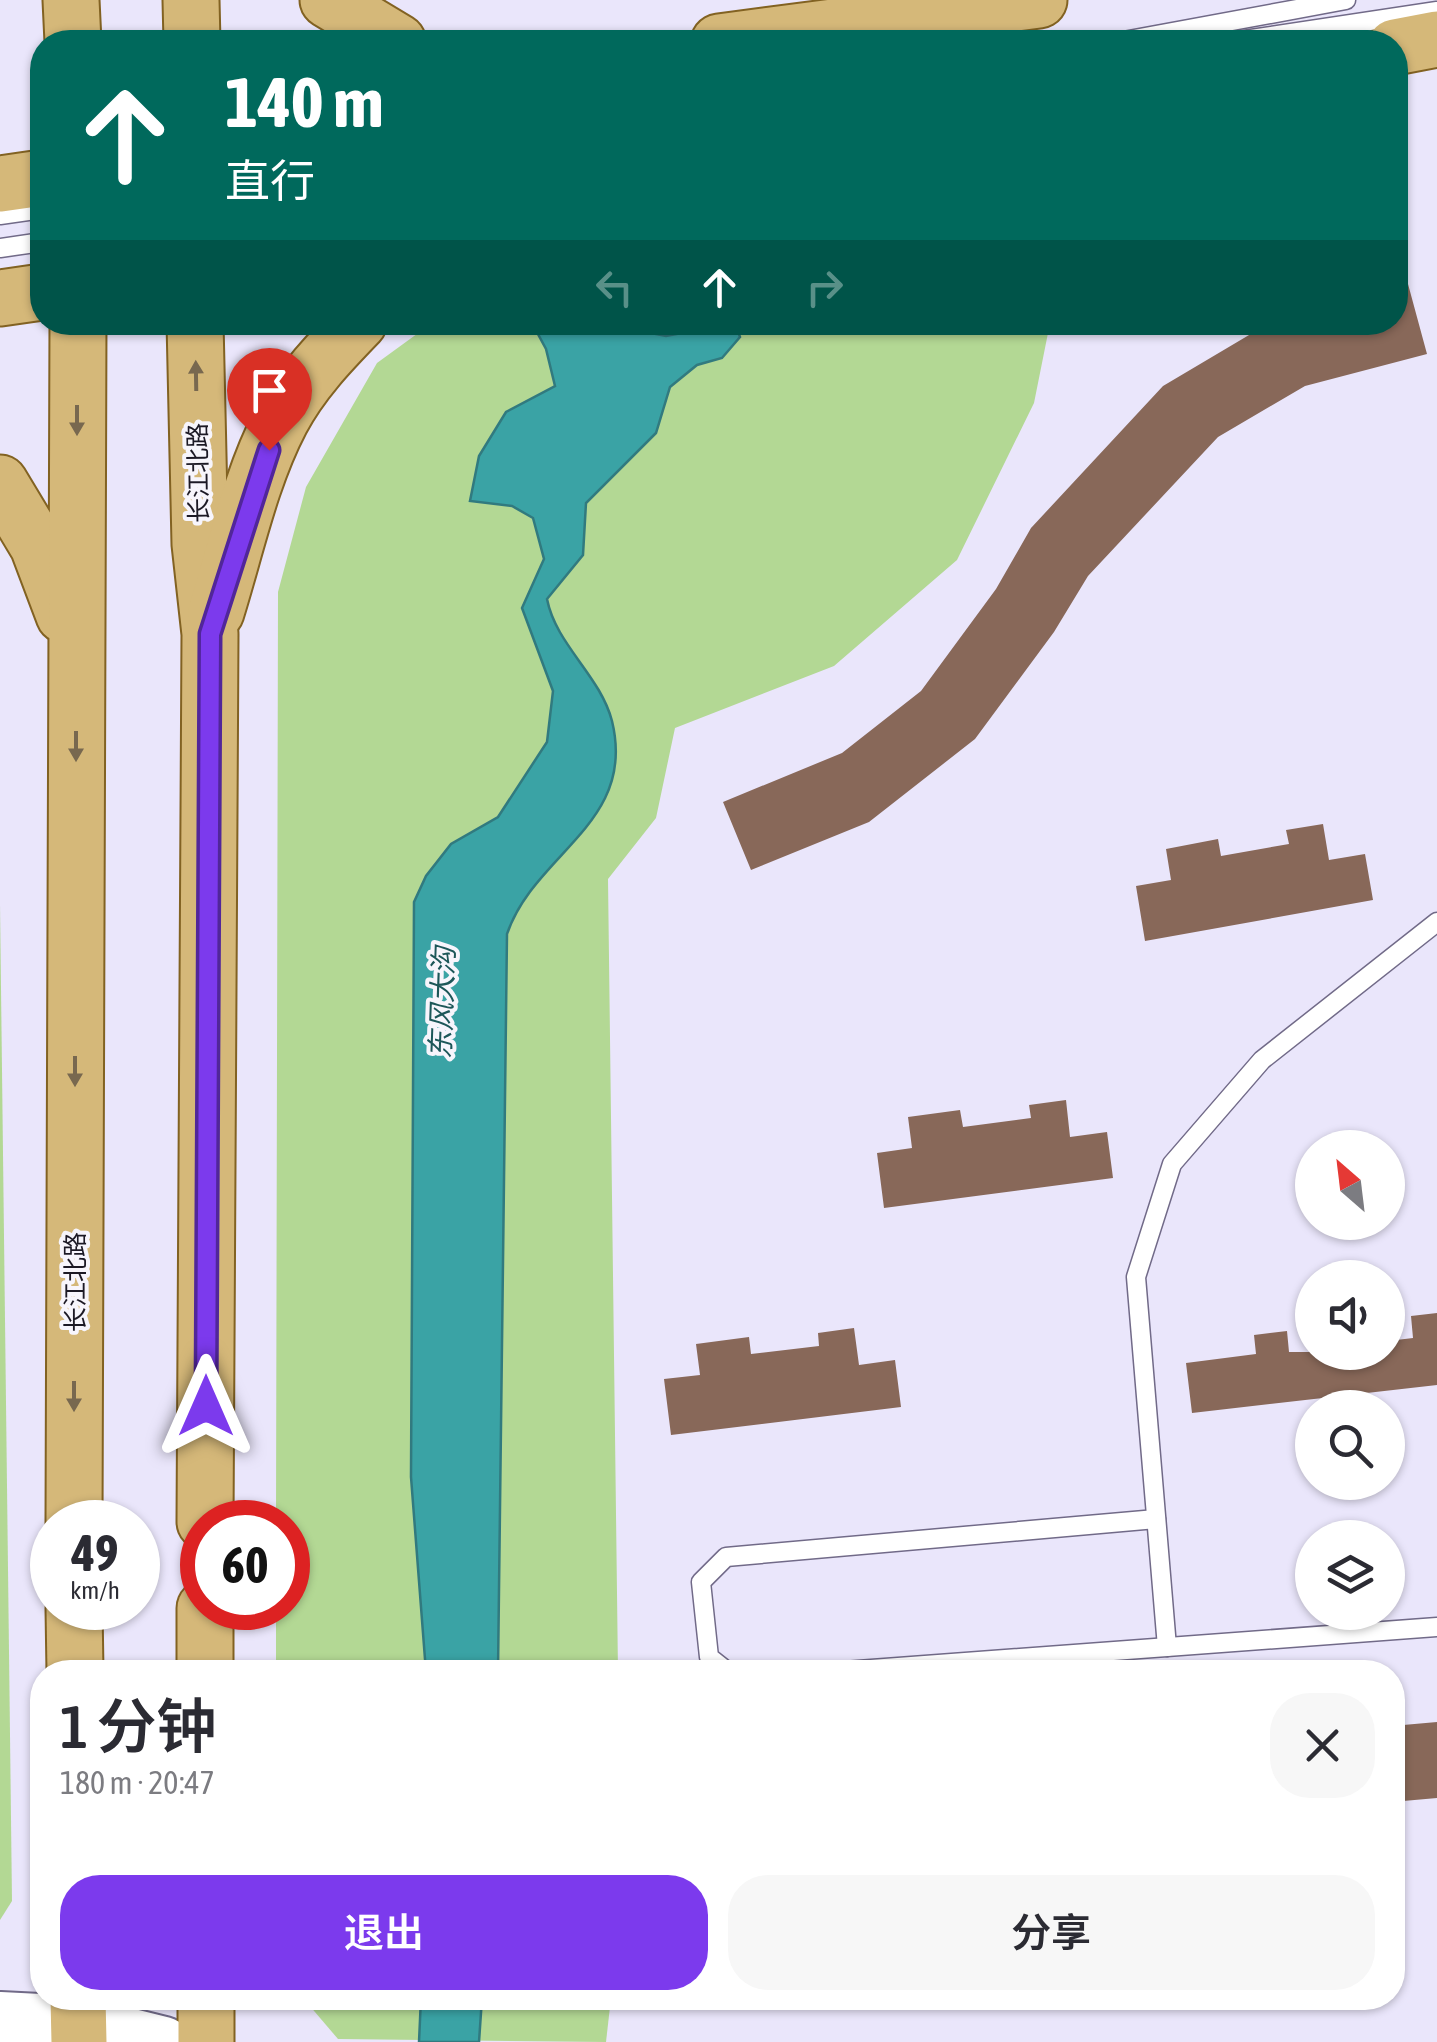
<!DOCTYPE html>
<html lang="zh">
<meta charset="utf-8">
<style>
:root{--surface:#fff;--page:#f7f7f7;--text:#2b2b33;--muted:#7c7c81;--accent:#7c3aed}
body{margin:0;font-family:"Asap Condensed","Noto Sans SC",sans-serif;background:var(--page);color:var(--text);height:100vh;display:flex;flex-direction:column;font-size:38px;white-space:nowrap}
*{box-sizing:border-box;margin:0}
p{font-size:32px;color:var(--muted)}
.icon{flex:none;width:55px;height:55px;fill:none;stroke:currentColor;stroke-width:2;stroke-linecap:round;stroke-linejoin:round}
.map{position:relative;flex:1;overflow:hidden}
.sheet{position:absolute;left:30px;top:1660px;width:1375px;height:350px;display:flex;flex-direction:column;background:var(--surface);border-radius:40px;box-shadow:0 2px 8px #0004}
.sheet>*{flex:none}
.banner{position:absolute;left:30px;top:30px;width:1378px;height:305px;border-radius:40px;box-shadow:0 2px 8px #0004;background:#00695c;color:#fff;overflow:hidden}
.needle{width:65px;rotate:332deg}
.fabs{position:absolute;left:1295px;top:1130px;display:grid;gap:20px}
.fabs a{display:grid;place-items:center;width:110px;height:110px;border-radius:50%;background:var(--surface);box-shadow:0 2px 8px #0004;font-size:50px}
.speed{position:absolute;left:30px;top:1500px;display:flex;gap:20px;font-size:50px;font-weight:700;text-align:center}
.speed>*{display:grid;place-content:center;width:130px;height:130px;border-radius:50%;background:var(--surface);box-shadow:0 2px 8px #0004;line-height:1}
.speed small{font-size:25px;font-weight:400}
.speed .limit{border:15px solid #d22;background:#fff;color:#111}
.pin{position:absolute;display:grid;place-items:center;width:85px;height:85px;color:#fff;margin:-102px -42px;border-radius:50% 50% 50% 0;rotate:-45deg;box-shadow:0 0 10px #0007}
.pin .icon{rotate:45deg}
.me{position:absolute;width:110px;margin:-55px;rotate:0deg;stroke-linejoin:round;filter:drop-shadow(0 0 8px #0008)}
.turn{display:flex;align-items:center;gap:35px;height:210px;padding:0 30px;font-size:45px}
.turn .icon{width:130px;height:130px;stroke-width:2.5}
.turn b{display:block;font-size:70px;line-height:85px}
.lanes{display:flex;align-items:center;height:95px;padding:0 30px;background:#0003;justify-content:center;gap:50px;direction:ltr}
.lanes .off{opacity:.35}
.round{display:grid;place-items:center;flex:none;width:105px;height:105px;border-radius:40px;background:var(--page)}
.head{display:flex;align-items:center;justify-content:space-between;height:170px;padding:0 30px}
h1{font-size:60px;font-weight:600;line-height:75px}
.action{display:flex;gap:20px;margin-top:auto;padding:20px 30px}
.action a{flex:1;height:115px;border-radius:40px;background:var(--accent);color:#fff;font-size:40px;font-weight:600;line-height:115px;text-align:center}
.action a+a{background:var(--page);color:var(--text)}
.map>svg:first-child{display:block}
</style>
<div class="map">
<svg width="1437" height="2042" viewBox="0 0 1437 2042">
<rect width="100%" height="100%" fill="#eae6fb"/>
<g fill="#b3d894">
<path d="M 432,323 L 1050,323 L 1034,403 L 957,560 L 834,666 L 675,728 L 656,818 L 608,879 L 618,1672 L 276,1672 L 276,1608 L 288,1608 L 288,1522 L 276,1522 L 278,592 L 306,487 L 377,363 Z"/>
<path d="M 0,904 L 12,1901 L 0,1920 Z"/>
<path d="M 303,1998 L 611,1998 L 606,2042 L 338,2039 Z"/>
</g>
<g fill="#3aa3a5" stroke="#317a7f" stroke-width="2.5">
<path d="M 532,323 L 601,323 L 666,336 L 735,323 L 740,337 L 722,358 L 697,365 L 670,387 L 656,433 L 586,503 L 583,555 L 547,599 C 556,645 600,675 612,721 C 637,824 535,852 507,934 L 498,1672 L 426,1672 L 411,1477 L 414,902 L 426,876 L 451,844 L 498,817 L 547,742 L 553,691 L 522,608 L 544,559 L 533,518 L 512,506 L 470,501 L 479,456 L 506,412 L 555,386 L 546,349 Z"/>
<path d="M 421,1998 L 482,1998 L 479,2042 L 419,2042 Z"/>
</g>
<g fill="#886859">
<path d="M 1408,284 L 1427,354 L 1305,386 L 1218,437 L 1088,576 L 1054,632 L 975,739 L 869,822 L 751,870 L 723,802 L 842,753 L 921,691 L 996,589 L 1031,528 L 1163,386 L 1271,322 L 1395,322 L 1395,287 Z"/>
<path d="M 1323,824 L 1329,860 L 1365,854 L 1373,900 L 1145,941 L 1136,886 L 1171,880 L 1166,849 L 1218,839 L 1221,856 L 1289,844 L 1286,830 Z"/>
<path d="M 1066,1100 L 1070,1137 L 1107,1132 L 1113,1178 L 884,1208 L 877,1153 L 912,1148 L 908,1117 L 960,1110 L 963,1127 L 1031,1118 L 1029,1105 Z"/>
<path d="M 1437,1313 L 1437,1385 L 1192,1413 L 1186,1363 L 1256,1354 L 1254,1335 L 1287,1331 L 1289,1352 L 1388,1352 L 1388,1341 L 1413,1338 L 1411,1316 Z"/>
<path d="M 854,1328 L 859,1365 L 895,1360 L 901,1407 L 671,1435 L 664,1379 L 700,1375 L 696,1344 L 749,1337 L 751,1354 L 819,1346 L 818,1333 Z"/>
<path d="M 1437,1722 L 1437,1798 L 1392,1802 L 1392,1726 Z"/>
</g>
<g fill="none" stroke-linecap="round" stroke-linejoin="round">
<defs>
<g id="lane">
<path d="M 1118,42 L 1346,0"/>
<path d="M 1231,42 L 1437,11"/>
<path d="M 0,215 L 42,209"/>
<path d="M 0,248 L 42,242"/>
<path d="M 1167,1647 L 1136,1277 L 1172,1164 L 1262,1060 L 1437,922"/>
<path d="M 728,1672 L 709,1657 L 701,1582 L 726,1557 L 1156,1519"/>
<path d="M 831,1672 L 1437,1627"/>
</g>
<path id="secondary" d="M 0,2017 L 79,2021 L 164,2042"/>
<g id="primary">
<path d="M 71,0 L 73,42"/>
<path d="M 191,0 L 192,42"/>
<path d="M 328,0 L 398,42"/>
<path d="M 719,42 L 1039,0"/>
<path d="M 1395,47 L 1437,39"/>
<path d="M 0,184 L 42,178"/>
<path d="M 0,298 L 42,292"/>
<path d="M 195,322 L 200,544 L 210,634 L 205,1522"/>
<path d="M 0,483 L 38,546 L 64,615"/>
<path d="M 216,612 C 236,548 250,479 281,420 C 301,382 330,352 359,322"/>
<path d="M 74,1522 L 78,322"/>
<path d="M 74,1608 L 75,1672"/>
<path d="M 205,1608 L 205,1672"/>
<path d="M 78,1998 L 79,2042"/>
<path d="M 206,1998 L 206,2042"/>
</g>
</defs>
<use href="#lane" stroke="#716a88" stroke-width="21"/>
<use href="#secondary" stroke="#716a88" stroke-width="54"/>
<use href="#primary" stroke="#826222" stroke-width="59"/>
<use href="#lane" stroke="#fff" stroke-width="18"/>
<use href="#secondary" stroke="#fff" stroke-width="50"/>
<use href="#primary" stroke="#d5b879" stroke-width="55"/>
</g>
<defs><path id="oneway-solid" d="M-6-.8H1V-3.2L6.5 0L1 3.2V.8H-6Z" transform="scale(2.5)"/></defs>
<g fill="#78684f">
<use href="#oneway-solid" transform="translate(196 376) rotate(-91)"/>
<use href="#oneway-solid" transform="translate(77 420) rotate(90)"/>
<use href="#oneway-solid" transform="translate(76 746) rotate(90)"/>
<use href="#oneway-solid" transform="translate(75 1071) rotate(90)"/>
<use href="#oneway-solid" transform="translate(74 1396) rotate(90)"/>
</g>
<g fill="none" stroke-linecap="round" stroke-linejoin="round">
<defs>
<path id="route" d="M 206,1406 L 210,634 L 269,450"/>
</defs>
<use href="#route" stroke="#51269a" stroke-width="25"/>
<use href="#route" stroke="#7c3aed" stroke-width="18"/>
</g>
<g text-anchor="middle" stroke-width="8" stroke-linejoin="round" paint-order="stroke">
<g font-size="25" fill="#1c1925" stroke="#f7f5fc">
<text transform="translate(198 473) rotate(-91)" y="9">长江北路</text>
<text transform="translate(75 1282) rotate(-90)" y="9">长江北路</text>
</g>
<g font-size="28" font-style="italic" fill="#1d5759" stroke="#f7f5fc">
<text transform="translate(442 1003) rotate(-88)" y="10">东风大沟</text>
</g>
</g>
</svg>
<div class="fabs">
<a><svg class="needle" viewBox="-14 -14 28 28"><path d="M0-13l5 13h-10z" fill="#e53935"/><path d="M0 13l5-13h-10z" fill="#7c7c81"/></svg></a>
<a><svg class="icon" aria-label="sound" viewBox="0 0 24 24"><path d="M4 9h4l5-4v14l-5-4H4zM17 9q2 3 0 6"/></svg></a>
<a><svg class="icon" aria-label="search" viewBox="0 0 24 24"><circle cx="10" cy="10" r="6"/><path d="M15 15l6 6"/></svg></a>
<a><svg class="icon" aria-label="layers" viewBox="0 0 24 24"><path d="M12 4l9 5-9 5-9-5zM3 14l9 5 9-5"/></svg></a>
</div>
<div class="speed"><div>49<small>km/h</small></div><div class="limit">60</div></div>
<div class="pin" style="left:269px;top:450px;background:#d93025"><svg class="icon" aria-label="arrive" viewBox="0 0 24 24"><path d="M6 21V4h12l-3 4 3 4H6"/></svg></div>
<svg class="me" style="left:206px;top:1406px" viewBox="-20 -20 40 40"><path d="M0-17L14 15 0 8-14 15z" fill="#7c3aed" stroke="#fff" stroke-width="4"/></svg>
<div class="banner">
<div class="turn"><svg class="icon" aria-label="ahead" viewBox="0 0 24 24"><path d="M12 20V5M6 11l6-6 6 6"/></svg><div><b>140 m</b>直行</div></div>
<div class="lanes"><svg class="icon off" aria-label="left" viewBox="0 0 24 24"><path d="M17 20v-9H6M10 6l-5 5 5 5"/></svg><svg class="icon" aria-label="ahead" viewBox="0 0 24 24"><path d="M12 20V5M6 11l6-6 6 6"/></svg><svg class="icon off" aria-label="right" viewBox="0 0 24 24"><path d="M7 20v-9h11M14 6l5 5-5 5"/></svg></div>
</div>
<section class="sheet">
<div class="head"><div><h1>1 分钟</h1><p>180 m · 20:47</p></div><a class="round"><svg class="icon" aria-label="close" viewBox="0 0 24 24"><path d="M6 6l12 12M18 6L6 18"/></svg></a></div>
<div class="action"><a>退出</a><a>分享</a></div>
</section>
</div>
